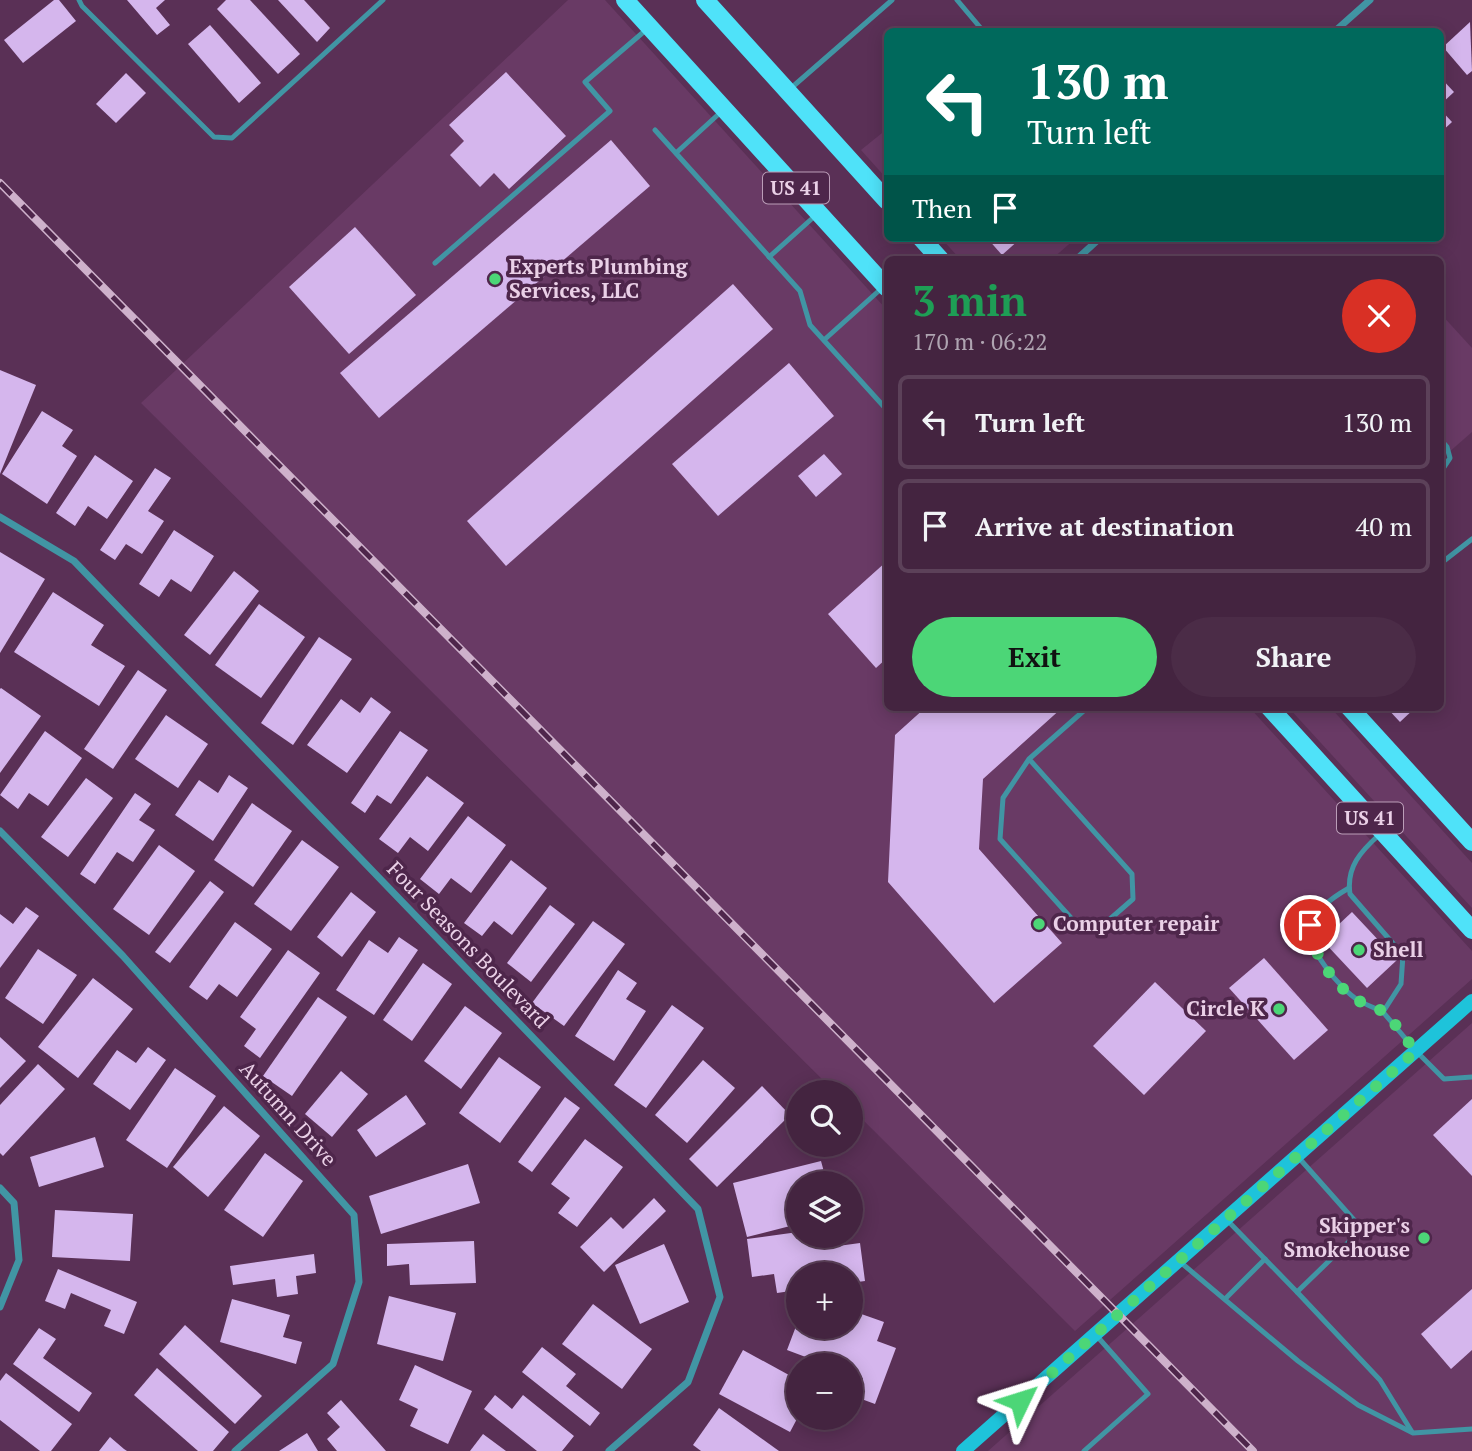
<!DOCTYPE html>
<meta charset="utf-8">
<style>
:root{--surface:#442440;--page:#4b2c47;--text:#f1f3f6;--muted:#afa4b1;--line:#5c4159;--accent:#4cd677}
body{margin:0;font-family:"PT Serif",serif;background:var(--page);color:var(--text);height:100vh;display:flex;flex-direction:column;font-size:26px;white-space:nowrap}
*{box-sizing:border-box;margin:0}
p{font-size:23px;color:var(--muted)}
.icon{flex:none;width:38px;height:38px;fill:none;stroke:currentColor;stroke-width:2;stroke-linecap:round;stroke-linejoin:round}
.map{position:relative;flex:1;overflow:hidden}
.sheet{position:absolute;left:884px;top:256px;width:560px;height:455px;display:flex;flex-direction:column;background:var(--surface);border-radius:10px;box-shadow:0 4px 18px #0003,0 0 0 2px var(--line)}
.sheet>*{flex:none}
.hud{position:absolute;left:884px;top:28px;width:560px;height:214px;border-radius:10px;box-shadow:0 4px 18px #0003,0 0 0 2px var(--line);background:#00695c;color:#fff;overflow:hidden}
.tools{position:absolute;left:786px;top:1080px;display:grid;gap:14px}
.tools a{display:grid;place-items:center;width:77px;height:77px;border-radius:50%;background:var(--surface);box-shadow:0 4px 18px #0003,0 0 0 2px var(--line);font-size:35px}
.pin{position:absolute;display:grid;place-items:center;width:60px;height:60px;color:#fff;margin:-30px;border:4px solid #fff;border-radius:50%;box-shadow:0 2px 7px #0007}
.me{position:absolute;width:77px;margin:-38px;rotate:49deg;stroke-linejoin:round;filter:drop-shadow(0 0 5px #0008)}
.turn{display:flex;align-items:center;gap:24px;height:147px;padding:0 28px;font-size:32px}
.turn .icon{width:91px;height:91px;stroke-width:2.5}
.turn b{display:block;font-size:49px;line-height:60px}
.then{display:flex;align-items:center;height:66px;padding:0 28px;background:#0003;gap:14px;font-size:26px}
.round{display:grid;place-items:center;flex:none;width:74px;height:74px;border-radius:37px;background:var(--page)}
.overview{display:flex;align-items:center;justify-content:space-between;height:119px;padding:0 28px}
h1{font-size:42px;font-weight:800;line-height:52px;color:#1e9e55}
.action{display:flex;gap:14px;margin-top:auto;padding:14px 28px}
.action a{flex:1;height:80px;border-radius:42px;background:var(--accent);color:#111;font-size:28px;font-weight:800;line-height:80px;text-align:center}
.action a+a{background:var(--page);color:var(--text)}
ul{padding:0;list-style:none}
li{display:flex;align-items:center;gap:21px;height:94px;margin:0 14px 10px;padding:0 14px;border:4px solid var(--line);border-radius:10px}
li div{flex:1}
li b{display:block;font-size:26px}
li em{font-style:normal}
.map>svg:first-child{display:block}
</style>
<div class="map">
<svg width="1472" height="1451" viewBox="0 0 1472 1451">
<rect width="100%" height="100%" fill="#5a3056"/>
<g fill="#693a65">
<path d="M 568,0 L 605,0 L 887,310 L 887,707 L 1249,707 L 1472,951 L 1472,979 L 1075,1331 L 851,1108 L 850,1092 L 835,1092 L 141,403 Z"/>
<path d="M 887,129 L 887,179 L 861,150 Z"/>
<path d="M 941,238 L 1076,238 L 1052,259 L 960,259 Z"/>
<path d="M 1440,313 L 1472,348 L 1472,432 L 1440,460 Z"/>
<path d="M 1288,707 L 1330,707 L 1472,863 L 1472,908 Z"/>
<path d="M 1472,1023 L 1472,1451 L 988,1451 L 1129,1327 Z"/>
</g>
<g fill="#d5b6ed">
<path d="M 54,0 L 59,0 L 76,21 L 23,63 L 4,40 Z"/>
<path d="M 127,0 L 165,0 L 156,8 L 170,25 L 157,35 Z"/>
<path d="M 226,0 L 250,0 L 300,54 L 278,74 L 217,9 Z"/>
<path d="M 278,0 L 304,0 L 330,28 L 317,42 Z"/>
<path d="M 1470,22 L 1472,71 L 1467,75 L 1443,47 Z"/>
<path d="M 210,25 L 261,83 L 239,103 L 188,44 Z"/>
<path d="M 506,72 L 566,136 L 509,189 L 494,173 L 480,187 L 450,155 L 464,141 L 449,125 Z"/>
<path d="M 126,73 L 146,93 L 116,123 L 96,104 Z"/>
<path d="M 1440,77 L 1454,92 L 1440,105 Z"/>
<path d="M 1440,109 L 1452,122 L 1440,133 Z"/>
<path d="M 611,140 L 650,186 L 379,418 L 340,373 Z"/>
<path d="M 355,227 L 416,295 L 349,354 L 289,287 Z"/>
<path d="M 987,238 L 1021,238 L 1002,255 Z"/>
<path d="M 733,284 L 773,329 L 506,566 L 467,521 Z"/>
<path d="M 789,363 L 834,416 L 718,516 L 672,464 Z"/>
<path d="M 0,370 L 36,385 L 0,474 Z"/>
<path d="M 42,411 L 73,430 L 62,446 L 77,456 L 47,504 L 2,474 Z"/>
<path d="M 824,454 L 842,474 L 816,497 L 798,476 Z"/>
<path d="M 95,455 L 133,481 L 107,519 L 88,506 L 75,526 L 56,513 Z"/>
<path d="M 155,468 L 171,478 L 148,511 L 164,521 L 142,554 L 126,544 L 115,560 L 100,550 Z"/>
<path d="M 174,530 L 214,556 L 191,592 L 171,579 L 159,597 L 139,584 Z"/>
<path d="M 0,552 L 45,579 L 0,653 Z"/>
<path d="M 887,561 L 887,658 L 876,668 L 828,614 Z"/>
<path d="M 234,571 L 259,591 L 210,655 L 184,635 Z"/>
<path d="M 53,592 L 104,625 L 91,645 L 125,666 L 99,706 L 14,652 Z"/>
<path d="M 259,604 L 305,637 L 261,698 L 215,665 Z"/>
<path d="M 319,637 L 352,659 L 293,745 L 261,723 Z"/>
<path d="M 138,670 L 167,690 L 113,769 L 84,749 Z"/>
<path d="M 1,688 L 41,716 L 0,773 L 0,689 Z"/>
<path d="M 371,697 L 391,712 L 347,773 L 307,745 L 341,699 L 360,713 Z"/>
<path d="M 926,707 L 1063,707 L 983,779 L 979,849 L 1062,943 L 994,1003 L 888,882 L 895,735 Z"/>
<path d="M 1386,707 L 1416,707 L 1400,722 Z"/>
<path d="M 166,715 L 208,744 L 178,788 L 135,759 Z"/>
<path d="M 45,731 L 82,758 L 48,806 L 29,793 L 18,809 L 0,795 Z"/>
<path d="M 400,731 L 428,750 L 391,804 L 377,795 L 365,813 L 351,803 Z"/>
<path d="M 229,775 L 248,788 L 213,841 L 175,815 L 199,780 L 218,793 Z"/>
<path d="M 427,776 L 464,803 L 428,851 L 410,837 L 398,853 L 379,839 Z"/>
<path d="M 86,778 L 113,798 L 68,857 L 41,837 Z"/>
<path d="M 135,793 L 151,804 L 139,820 L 155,830 L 133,862 L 117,852 L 95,884 L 80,874 Z"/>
<path d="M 252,803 L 292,831 L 253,887 L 214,860 Z"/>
<path d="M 468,816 L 506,845 L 471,893 L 451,878 L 439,894 L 420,879 Z"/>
<path d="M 302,840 L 339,867 L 291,931 L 254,904 Z"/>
<path d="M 159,845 L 195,871 L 149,935 L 113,909 Z"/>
<path d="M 511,860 L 547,888 L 512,935 L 494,921 L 482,936 L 464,923 Z"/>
<path d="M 210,881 L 224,892 L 170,963 L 155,952 Z"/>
<path d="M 351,892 L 376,912 L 342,957 L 317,937 Z"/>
<path d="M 550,905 L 575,924 L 531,982 L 507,963 Z"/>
<path d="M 26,907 L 39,916 L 0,968 L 0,914 L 13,924 Z"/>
<path d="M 1352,912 L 1397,960 L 1367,988 L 1322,940 Z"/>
<path d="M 593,921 L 625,944 L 564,1026 L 532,1003 Z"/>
<path d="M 235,922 L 272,949 L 237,997 L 219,984 L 207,1000 L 189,987 Z"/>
<path d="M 399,937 L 418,950 L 374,1015 L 336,990 L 369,940 L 388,953 Z"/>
<path d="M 38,949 L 77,975 L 43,1024 L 5,998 Z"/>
<path d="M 288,950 L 320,973 L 260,1058 L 244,1046 L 256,1029 L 240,1017 Z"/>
<path d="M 1264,958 L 1328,1030 L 1294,1060 L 1229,988 Z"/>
<path d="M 423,963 L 452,984 L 412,1041 L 383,1020 Z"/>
<path d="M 618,970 L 637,983 L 626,999 L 646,1011 L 614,1061 L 575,1036 Z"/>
<path d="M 93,978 L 133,1009 L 78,1078 L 38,1047 Z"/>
<path d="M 1155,982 L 1206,1031 L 1144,1095 L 1093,1046 Z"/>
<path d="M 318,997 L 347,1017 L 292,1096 L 263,1076 Z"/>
<path d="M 672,1005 L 704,1028 L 646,1108 L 614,1085 Z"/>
<path d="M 465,1006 L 502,1033 L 461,1089 L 424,1061 Z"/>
<path d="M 0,1037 L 26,1061 L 0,1088 Z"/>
<path d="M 148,1047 L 166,1060 L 130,1110 L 93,1084 L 117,1050 L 136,1063 Z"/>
<path d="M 499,1057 L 541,1087 L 500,1143 L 459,1113 Z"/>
<path d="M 703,1060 L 735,1088 L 687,1143 L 655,1115 Z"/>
<path d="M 38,1064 L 65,1089 L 3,1156 L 0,1153 L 0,1105 Z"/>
<path d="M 175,1068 L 216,1096 L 167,1168 L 126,1140 Z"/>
<path d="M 341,1071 L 368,1094 L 332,1137 L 305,1114 Z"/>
<path d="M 762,1086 L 790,1115 L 717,1187 L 689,1159 Z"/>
<path d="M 406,1095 L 426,1124 L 376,1157 L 357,1130 Z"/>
<path d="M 565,1097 L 580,1108 L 532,1172 L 518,1162 Z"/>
<path d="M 1472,1099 L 1472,1176 L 1433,1135 Z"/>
<path d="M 224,1106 L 260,1136 L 208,1197 L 173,1167 Z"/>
<path d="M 95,1137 L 104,1167 L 39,1187 L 30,1157 Z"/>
<path d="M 585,1139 L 623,1167 L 577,1227 L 558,1213 L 570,1198 L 551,1184 Z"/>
<path d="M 265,1153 L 303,1181 L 263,1237 L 224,1210 Z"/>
<path d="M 821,1161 L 827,1183 L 798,1183 L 798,1224 L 747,1237 L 733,1183 Z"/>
<path d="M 468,1164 L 480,1203 L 381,1234 L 369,1196 Z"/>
<path d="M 654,1198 L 666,1211 L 604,1272 L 580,1247 L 611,1217 L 623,1229 Z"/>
<path d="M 55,1210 L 133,1214 L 130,1261 L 52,1257 Z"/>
<path d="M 798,1232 L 798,1236 L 814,1236 L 816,1249 L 860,1243 L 865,1281 L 850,1283 L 850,1274 L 798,1274 L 798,1290 L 777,1293 L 774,1274 L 752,1277 L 747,1239 Z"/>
<path d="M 474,1241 L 476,1283 L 410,1285 L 409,1264 L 387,1266 L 387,1244 Z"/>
<path d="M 664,1244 L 689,1302 L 640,1324 L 615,1265 Z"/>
<path d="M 314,1254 L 316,1273 L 296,1276 L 298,1294 L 277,1297 L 275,1279 L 233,1285 L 230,1266 Z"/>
<path d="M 58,1269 L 137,1302 L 124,1334 L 104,1326 L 111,1310 L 71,1293 L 65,1309 L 45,1301 Z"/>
<path d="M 1472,1289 L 1472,1350 L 1451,1369 L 1421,1334 Z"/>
<path d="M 389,1296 L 456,1313 L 443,1361 L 377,1344 Z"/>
<path d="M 232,1299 L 290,1315 L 283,1337 L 302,1342 L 296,1364 L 220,1342 Z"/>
<path d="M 593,1304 L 652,1349 L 622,1389 L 562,1344 Z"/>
<path d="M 850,1310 L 884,1322 L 877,1341 L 896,1348 L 875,1404 L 856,1397 L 863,1378 L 850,1374 L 850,1365 L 827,1365 L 787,1350 L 798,1321 L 798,1326 L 850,1326 Z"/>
<path d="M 185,1325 L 262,1396 L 235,1424 L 159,1354 Z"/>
<path d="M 39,1328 L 56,1339 L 43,1358 L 92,1393 L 79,1412 L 13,1364 Z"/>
<path d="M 542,1347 L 576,1374 L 566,1386 L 600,1413 L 590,1426 L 522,1372 Z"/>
<path d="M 743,1350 L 798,1380 L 798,1417 L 790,1432 L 719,1394 Z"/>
<path d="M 415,1365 L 472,1391 L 448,1444 L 410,1426 L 418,1409 L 399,1400 Z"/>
<path d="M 157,1368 L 229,1432 L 213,1451 L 198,1451 L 134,1395 Z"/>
<path d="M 6,1373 L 72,1424 L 51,1451 L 40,1451 L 0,1420 L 0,1381 Z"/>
<path d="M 495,1395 L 512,1409 L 523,1395 L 574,1436 L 562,1451 L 537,1451 L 484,1409 Z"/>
<path d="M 341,1400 L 386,1451 L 337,1451 L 327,1439 L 340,1427 L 327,1413 Z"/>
<path d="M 719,1408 L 779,1451 L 701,1451 L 693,1445 Z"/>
<path d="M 307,1433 L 318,1451 L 279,1451 Z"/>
<path d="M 483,1434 L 506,1451 L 470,1451 Z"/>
<path d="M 110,1437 L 124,1449 L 127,1451 L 99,1451 Z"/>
</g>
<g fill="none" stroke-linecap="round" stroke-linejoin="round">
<g stroke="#4195a4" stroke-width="5">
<path d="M 79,0 L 82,6 L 214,137 L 232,138 L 383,0"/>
<path d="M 957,0 L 984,32"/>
<path d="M 790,89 L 892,0"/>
<path d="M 655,130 L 800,291 L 810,325 L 887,410"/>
<path d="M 676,153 L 722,111"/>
<path d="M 769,257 L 816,215"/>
<path d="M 435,263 L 610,111 L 585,82 L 647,29"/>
<path d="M 824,340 L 882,288"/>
<path d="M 1440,439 L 1447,447 L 1450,458 L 1440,473"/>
<path d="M 1440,564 L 1472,539"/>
<path d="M 1029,759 L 1132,874 L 1133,899 L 1102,926 L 1081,929 L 1000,839 L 1003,798 L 1029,759 L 1088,707"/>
<path d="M 1380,834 C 1361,851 1346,867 1350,894 L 1403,955 L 1401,984 L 1383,1012 L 1416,1051 L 1444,1079 L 1472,1077"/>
<path d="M 1349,888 C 1335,896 1315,909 1310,925 C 1303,945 1342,991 1358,1000 C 1366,1005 1375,1008 1383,1012"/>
<path d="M 1226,1219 L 1297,1292 L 1362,1229 L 1299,1158"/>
<path d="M 1179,1261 L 1298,1361 L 1358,1405 L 1413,1433 L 1472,1429"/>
<path d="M 1297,1292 L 1380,1380 L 1412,1432"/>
<path d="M 1225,1299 L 1265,1259"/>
<path d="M 1084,1451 L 1148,1394 L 1096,1335"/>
</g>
<g stroke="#4195a4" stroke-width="7">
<path d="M 1334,32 L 1370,0"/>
<path d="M 1077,259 L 1100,238"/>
<path d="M 0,517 L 74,561 L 698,1209 L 720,1297 L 688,1382 L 609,1451"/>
<path d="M 0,831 L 123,956 L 354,1215 L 359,1282 L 333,1364 L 235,1451"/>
<path d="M 0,1188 L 14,1203 L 19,1260 L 0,1307"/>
</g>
<path stroke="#1ec3da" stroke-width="14" d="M 963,1451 L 1472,1001"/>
<g stroke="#4fe2f9" stroke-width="18">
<path d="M 625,0 L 887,288"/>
<path d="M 705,0 L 887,201"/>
<path d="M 921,238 L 940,259"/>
<path d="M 1269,707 L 1472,930"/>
<path d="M 1349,707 L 1472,842"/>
</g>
<defs>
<path id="rail" d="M 0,183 L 1253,1451"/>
</defs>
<use href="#rail" stroke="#ceb1cb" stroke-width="8"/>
<use href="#rail" stroke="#4e264b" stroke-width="5" stroke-dasharray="16" stroke-linecap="butt"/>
</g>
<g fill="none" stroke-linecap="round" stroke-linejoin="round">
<path stroke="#4cd677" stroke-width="12" stroke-dasharray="0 21.6" d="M 1020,1401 L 1416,1051 C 1405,1039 1396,1023 1384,1013 C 1378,1007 1367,1005 1359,1001 C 1337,989 1309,950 1310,925"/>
</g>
<g fill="#4cd677" stroke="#4e264b" stroke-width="2.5">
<circle cx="495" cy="279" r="7"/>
<circle cx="1039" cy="924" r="7"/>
<circle cx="1359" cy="950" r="7"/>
<circle cx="1279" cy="1009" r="7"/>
<circle cx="1424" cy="1238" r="7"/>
</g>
<g text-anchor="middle" stroke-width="7" stroke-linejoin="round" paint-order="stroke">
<g fill="#4e264b" stroke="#bb9db8" stroke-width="2">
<rect x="763" y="172.5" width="66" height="31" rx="5"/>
<rect x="1337" y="802.5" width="66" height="31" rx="5"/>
</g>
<g font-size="19" font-weight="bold" fill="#ead0e7">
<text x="796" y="195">US 41</text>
<text x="1370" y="825">US 41</text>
</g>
<g font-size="21" font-weight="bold" fill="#ead0e7" stroke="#4e264b" text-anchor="start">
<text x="509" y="274">Experts Plumbing<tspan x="509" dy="24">Services, LLC</tspan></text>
<text x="1053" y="931">Computer repair</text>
<text x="1373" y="957">Shell</text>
<text x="1265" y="1016" text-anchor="end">Circle K</text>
<text x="1410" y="1233" text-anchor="end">Skipper's<tspan x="1410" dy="24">Smokehouse</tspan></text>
</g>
<g font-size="21" fill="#ead0e7" stroke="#4e264b">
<text transform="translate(468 945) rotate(46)" y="7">Four Seasons Boulevard</text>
<text transform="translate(288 1114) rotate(48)" y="7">Autumn Drive</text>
</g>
</g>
</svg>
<div class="tools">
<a><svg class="icon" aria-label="search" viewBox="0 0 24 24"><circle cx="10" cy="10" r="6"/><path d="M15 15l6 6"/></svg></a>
<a><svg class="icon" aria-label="layers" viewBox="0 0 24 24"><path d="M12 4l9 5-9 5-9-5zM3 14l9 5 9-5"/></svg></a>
<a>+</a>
<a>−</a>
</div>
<div class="pin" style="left:1310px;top:925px;background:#d93025"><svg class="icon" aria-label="arrive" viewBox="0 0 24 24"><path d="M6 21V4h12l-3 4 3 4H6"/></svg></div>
<svg class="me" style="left:1020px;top:1401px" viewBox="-20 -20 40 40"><path d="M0-17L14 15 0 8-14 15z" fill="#4cd677" stroke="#fff" stroke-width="4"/></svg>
<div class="hud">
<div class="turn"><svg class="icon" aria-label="left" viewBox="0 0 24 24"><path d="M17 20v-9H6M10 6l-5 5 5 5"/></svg><div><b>130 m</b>Turn left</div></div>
<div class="then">Then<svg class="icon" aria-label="arrive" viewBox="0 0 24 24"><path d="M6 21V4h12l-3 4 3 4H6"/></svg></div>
</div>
<section class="sheet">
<div class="overview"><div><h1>3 min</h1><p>170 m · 06:22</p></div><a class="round" style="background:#d93025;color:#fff"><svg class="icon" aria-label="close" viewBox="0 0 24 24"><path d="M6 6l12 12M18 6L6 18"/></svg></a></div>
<ul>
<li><svg class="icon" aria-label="left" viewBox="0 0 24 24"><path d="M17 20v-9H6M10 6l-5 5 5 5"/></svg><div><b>Turn left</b></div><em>130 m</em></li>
<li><svg class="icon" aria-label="arrive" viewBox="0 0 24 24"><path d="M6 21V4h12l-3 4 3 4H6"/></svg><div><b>Arrive at destination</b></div><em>40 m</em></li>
</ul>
<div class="action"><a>Exit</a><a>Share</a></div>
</section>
</div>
